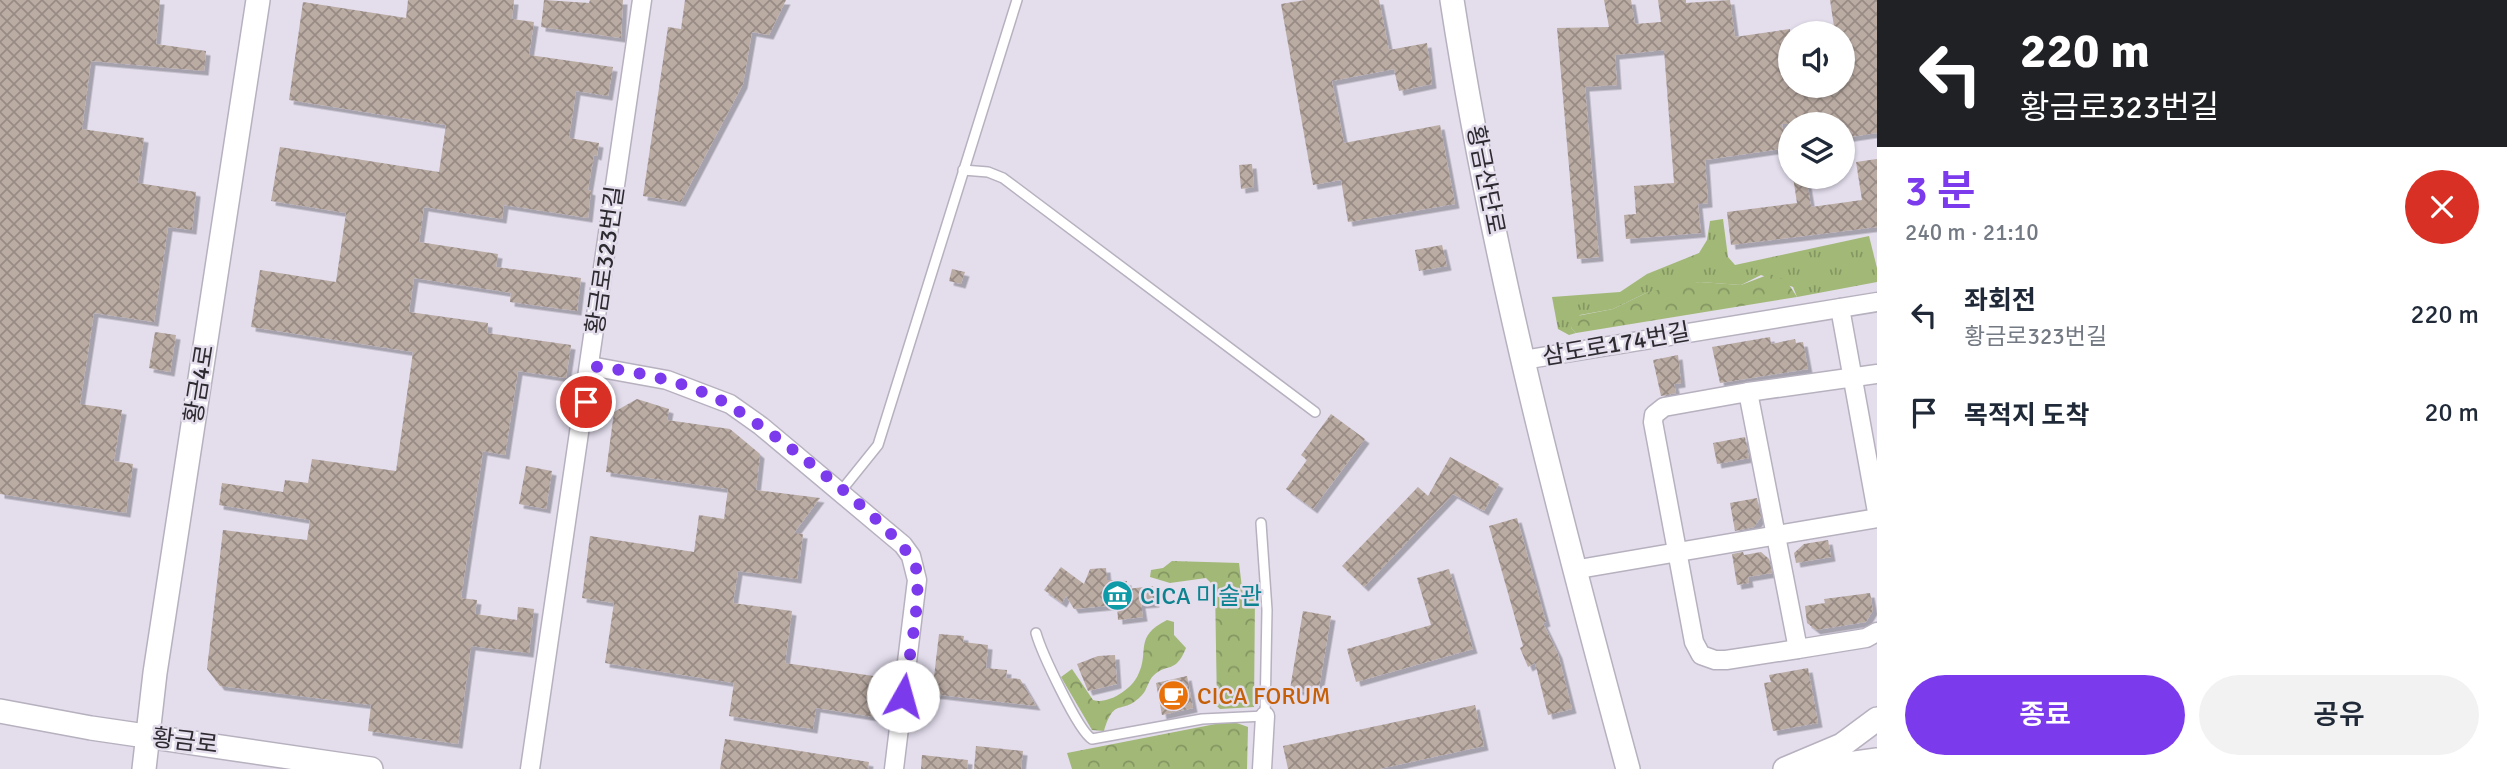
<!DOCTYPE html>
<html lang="ko">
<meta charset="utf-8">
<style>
:root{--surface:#fff;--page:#f2f2f3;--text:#1f2937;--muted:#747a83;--accent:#7c3aed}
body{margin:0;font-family:Signika,"Noto Sans KR",sans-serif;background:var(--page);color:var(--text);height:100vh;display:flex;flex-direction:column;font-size:26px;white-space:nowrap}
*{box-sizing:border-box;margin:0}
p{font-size:23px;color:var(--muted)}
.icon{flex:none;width:38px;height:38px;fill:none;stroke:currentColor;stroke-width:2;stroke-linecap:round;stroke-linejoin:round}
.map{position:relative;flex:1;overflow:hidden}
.panel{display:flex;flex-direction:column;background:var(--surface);width:630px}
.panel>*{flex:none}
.hud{background:#202124;color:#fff;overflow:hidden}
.buttons{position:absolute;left:1778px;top:21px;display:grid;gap:14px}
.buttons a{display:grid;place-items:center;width:77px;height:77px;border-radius:50%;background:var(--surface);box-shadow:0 2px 5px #0004;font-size:35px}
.pin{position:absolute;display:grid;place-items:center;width:60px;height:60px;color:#fff;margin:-30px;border:4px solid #fff;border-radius:50%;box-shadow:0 2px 7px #0007}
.me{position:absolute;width:77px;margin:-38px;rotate:7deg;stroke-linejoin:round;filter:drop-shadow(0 0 5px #0008)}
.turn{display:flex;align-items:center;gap:24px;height:147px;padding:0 28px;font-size:32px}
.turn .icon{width:91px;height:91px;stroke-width:2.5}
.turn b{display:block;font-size:49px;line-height:60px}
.round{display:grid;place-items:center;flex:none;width:74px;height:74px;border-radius:37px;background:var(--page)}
.overview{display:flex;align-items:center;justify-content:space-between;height:119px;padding:0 28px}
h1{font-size:42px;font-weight:600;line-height:52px;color:var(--accent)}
.cta{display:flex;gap:14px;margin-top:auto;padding:14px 28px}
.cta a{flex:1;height:80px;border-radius:42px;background:var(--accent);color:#fff;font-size:28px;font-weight:600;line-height:80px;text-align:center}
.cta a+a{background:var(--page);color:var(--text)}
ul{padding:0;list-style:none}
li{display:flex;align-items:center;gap:21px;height:98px;padding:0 28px}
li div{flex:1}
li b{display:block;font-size:26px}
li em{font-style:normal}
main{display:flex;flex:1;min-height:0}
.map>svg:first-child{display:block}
</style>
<main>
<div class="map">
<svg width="1877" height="769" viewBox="0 0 1877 769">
<defs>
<pattern id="grass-tufts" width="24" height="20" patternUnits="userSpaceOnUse" patternTransform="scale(1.75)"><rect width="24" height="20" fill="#a2b877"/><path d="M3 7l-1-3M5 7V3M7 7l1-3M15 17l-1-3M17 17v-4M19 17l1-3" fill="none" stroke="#849662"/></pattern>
<pattern id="forest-crowns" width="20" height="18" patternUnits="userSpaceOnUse" patternTransform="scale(1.75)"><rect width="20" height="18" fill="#a2b877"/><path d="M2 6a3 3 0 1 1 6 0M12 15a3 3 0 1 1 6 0" fill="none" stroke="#849662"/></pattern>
<pattern id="building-cross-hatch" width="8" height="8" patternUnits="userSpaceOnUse" patternTransform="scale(1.75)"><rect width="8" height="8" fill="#baaba3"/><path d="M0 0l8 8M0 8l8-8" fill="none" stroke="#988b85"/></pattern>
<filter id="shadow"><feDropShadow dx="4.5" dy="4.5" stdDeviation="0" flood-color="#0004"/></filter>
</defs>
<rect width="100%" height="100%" fill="#e3ddec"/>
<path fill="url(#grass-tufts)" d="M 1723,219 L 1728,257 L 1735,265 L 1869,236 L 1877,268 L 1877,282 L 1797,297 L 1793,287 L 1761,275 L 1741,285 L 1700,282 L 1646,293 L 1613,309 L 1580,315 L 1571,328 L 1576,333 L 1569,335 L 1558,329 L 1552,297 L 1620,292 L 1647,274 L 1699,253 L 1707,240 L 1710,221 Z"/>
<g fill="url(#forest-crowns)">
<path d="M 1770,274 L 1786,280 L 1797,297 L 1576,333 L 1571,328 L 1577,316 L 1613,309 L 1646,293 L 1676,285 L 1700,282 L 1741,285 Z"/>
<path d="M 1172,561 L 1239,563 L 1243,596 L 1255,594 L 1254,707 L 1220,709 L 1217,706 L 1215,587 L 1206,578 L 1170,583 L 1150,577 L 1151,570 L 1163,568 Z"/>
<path d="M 1167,620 L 1174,622 L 1174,635 L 1186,648 C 1175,675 1167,662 1153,676 C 1148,681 1147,690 1142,695 C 1121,717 1115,695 1104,731 L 1092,730 L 1061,677 L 1072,669 L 1093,700 C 1108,705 1132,689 1138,675 C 1150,651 1133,637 1167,620 Z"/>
<path d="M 1231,721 L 1248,727 L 1247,769 L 1072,769 L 1067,753 Z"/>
</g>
<g fill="url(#building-cross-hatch)" filter="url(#shadow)">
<path d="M 0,0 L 160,0 L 156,44 L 206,51 L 204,71 L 91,61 L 82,129 L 144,138 L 138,183 L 196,192 L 192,230 L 168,227 L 154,322 L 94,313 L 80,404 L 122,410 L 114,461 L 133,464 L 126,513 L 0,494 Z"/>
<path d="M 408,0 L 514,0 L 512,19 L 534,22 L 529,55 L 613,67 L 608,96 L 576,91 L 569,138 L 599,143 L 597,156 L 594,155 L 588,190 L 591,191 L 588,218 L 504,205 L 502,219 L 424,207 L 419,242 L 498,254 L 496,267 L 581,278 L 577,311 L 510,302 L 511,293 L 414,278 L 409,312 L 488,323 L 487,333 L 571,345 L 566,378 L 518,371 L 505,455 L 483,451 L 461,598 L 477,600 L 475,614 L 517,620 L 518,607 L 534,609 L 529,653 L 471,646 L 458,744 L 368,731 L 371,705 L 220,686 L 207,669 L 223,530 L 307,540 L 310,520 L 219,505 L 222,483 L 283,492 L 285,480 L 308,483 L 312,459 L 396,471 L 413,352 L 251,327 L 260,270 L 336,282 L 346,213 L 271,201 L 280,147 L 439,172 L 446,125 L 289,100 L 303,2 L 406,18 Z"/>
<path d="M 544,0 L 589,3 L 590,0 L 623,0 L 621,38 L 541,27 Z"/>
<path d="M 685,0 L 786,0 L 769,35 L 752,32 L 743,84 L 681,202 L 643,196 L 668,27 L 681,29 Z"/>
<path d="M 1305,0 L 1379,0 L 1389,50 L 1427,43 L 1432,84 L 1399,91 L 1394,69 L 1332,81 L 1344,143 L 1440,125 L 1455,204 L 1348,222 L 1341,180 L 1313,185 L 1281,4 Z"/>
<path d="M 1604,0 L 1631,0 L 1635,24 L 1661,22 L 1658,0 L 1686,0 L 1686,3 L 1730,0 L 1735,37 L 1790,29 L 1790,86 L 1843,86 L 1843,33 L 1835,33 L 1830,0 L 1877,0 L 1877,133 L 1843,138 L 1843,124 L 1782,124 L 1786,148 L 1705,160 L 1708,203 L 1698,204 L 1701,233 L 1626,239 L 1624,215 L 1636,214 L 1634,186 L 1674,183 L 1664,50 L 1615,55 L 1617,85 L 1585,87 L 1599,257 L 1577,259 L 1557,28 L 1609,27 Z"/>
<path d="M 1877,159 L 1877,227 L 1731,245 L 1727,212 L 1797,203 L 1793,177 L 1806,177 L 1811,207 L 1862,200 L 1856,162 Z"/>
<path d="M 1252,164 L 1254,187 L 1241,189 L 1239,165 Z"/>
<path d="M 1442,245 L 1447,266 L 1419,271 L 1415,250 Z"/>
<path d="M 952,269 L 965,272 L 961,284 L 949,281 Z"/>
<path d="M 155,332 L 176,335 L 170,372 L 149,368 Z"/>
<path d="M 1770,337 L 1771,344 L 1795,339 L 1796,343 L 1803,342 L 1808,369 L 1720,383 L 1712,347 Z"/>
<path d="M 1678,355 L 1681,383 L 1674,384 L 1676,393 L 1661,396 L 1653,360 Z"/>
<path d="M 637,399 L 669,409 L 667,420 L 730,429 L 760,454 L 756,490 L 820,498 L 794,533 L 803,534 L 797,579 L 738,571 L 733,603 L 792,611 L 785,663 L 887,678 L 881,718 L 816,708 L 813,729 L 729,716 L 734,683 L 605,663 L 614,603 L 582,598 L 590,536 L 694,552 L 699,515 L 724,519 L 728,489 L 606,472 L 614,412 Z"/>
<path d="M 1331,414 L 1365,439 L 1313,509 L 1286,489 L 1307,460 L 1301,455 Z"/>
<path d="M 1745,437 L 1749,458 L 1717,464 L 1713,443 Z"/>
<path d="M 1450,457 L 1499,484 L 1484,511 L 1453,494 L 1364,587 L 1342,566 L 1418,487 L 1428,496 Z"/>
<path d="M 526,466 L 552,471 L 546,509 L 519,504 Z"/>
<path d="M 1757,498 L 1761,517 L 1754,527 L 1735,531 L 1730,503 Z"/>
<path d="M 1517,518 L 1546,622 L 1543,623 L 1558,654 L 1572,709 L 1548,715 L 1535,663 L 1528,667 L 1520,648 L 1523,646 L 1489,526 Z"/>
<path d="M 1828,540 L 1831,557 L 1796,563 L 1794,553 L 1804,544 Z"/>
<path d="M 1743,552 L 1744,555 L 1761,552 L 1769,559 L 1772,573 L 1748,577 L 1749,583 L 1737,585 L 1732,554 Z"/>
<path d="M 1061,567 L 1084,584 L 1090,569 L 1106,568 L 1107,580 L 1127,581 L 1127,589 L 1153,586 L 1155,603 L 1141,604 L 1143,617 L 1118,620 L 1117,605 L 1074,609 L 1066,596 L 1062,603 L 1044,590 Z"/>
<path d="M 1449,569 L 1473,649 L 1356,682 L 1347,649 L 1431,625 L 1417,578 Z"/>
<path d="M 1870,593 L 1873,610 L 1866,622 L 1816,630 L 1807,623 L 1805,606 L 1825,603 L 1824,599 Z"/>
<path d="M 1303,611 L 1331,616 L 1318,694 L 1290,689 Z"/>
<path d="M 939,634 L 964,636 L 963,642 L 988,645 L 986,668 L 1007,670 L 1006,678 L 1020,679 L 1036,706 L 932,694 Z"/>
<path d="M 1115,655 L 1117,684 L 1088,691 L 1077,664 L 1098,656 Z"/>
<path d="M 1808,668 L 1818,723 L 1773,731 L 1764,683 L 1771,682 L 1769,675 Z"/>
<path d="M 1187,676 L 1193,708 L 1162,715 L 1156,683 Z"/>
<path d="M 1475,705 L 1484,746 L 1379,769 L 1288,769 L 1283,746 Z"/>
<path d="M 725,739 L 869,762 L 868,769 L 720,769 Z"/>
<path d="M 976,746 L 1023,751 L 1021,769 L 974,769 Z"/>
<path d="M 922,755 L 968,760 L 967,769 L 921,769 Z"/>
</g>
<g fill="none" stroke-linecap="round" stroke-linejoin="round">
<defs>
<g id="service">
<path d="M 963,170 L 988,172 L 1003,178 L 1315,412"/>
<path d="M 841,491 L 878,445 L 1017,0"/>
<path d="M 1036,633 C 1041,651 1078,731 1092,739 L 1202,719 L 1265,716 L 1267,610 L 1261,523"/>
</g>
<g id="minor">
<path d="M 1840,308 L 1877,512"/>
<path d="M 1523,360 L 1877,302"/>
<path d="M 590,366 L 667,380 L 730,404 L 761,426 L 903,545 L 911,556 L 917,580 L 894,769"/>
<path d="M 1748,392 L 1798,649 L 1726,660 L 1715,660 L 1701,655 L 1694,642 L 1653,422 L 1654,415 L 1664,407 Z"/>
<path d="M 1748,392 L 1877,374"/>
<path d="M 1573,570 L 1877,518"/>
<path d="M 1798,649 L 1866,638 L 1877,632"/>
<path d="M 530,769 L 642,0"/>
<path d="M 1262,769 L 1265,716"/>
</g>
<g id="tertiary">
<path d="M 1452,0 C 1492,260 1559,515 1628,769"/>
<path d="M 0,711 L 91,728 L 371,769"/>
<path d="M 144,769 L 155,673 L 258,0"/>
<path d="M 1785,769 L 1842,745 L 1877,719"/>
<path d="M 1812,769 L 1877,760"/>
</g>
</defs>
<use href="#service" stroke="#b7b1bf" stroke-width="12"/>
<use href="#minor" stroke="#b7b1bf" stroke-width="21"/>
<use href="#tertiary" stroke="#b7b1bf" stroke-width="26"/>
<use href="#service" stroke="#fff" stroke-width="9"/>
<use href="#minor" stroke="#fff" stroke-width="18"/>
<use href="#tertiary" stroke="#fff" stroke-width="23"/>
</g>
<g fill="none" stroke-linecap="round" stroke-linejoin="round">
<path stroke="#7c3aed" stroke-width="12" stroke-dasharray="0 21.6" d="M 586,402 L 590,366 C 633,371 675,379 714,397 C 751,413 908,534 916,568 C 922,598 908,664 903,696"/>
</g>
<defs>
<symbol id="museum-disc" viewBox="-11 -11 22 22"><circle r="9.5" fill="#0f9aa8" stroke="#e3ddec"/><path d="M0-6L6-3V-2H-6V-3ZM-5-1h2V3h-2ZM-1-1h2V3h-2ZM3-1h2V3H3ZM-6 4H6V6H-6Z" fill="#fff"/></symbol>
<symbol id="cafe-disc" viewBox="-11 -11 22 22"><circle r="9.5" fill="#e8710a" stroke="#e3ddec"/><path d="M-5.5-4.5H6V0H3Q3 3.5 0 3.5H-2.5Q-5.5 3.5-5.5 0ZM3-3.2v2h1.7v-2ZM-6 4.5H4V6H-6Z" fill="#fff"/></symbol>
</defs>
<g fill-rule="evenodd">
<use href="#museum-disc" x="1100" y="578" width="35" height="35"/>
<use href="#cafe-disc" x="1156" y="678" width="35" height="35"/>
</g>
<g text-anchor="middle" stroke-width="5" stroke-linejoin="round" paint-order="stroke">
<g font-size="24" fill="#2d2a30" stroke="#e3ddec">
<text transform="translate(1486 180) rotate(79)" y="8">황금산단로</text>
<text transform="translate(605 260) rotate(-82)" y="8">황금로323번길</text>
<text transform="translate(1616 344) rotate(-10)" y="8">삼도로174번길</text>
<text transform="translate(199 384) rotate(-81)" y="8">황금4로</text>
<text transform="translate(185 741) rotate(7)" y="8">황금로</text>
</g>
<g font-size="24" fill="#0d838f" stroke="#e3ddec" text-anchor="start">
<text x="1140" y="604">CICA 미술관</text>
</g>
<g font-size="24" fill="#c56008" stroke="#e3ddec" text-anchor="start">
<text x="1197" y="704">CICA FORUM</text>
</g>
</g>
</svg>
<div class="buttons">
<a><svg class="icon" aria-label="sound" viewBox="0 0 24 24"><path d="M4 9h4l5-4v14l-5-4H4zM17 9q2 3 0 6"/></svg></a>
<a><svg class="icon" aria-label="layers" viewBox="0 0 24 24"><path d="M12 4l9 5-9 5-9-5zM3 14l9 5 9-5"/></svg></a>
</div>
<div class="pin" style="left:586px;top:402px;background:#d93025"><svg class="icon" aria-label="arrive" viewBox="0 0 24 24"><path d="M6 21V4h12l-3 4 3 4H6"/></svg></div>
<svg class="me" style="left:903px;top:696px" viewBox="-20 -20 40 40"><circle r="19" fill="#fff"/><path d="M0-13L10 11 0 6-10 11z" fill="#7c3aed"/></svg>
</div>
<section class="panel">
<div class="hud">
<div class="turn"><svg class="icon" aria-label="left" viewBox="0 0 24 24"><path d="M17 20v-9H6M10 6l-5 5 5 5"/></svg><div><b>220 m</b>황금로323번길</div></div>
</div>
<div class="overview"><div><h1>3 분</h1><p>240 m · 21:10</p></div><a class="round" style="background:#d93025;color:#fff"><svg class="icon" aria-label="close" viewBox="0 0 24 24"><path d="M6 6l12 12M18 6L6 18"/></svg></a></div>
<ul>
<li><svg class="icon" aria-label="left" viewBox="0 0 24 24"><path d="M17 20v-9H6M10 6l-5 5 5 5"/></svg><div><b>좌회전</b><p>황금로323번길</p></div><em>220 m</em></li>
<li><svg class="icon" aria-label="arrive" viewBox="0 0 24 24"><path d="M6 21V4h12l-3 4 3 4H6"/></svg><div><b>목적지 도착</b></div><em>20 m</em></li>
</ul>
<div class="cta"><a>종료</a><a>공유</a></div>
</section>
</main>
